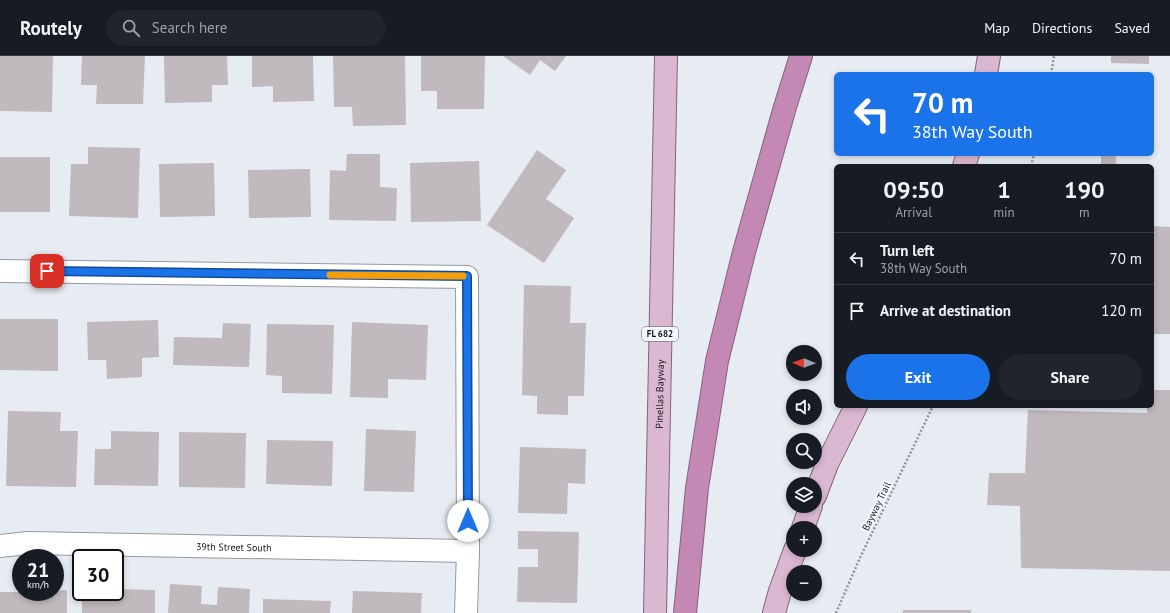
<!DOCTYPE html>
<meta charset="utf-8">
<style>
:root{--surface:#171b24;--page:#20242c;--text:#f1f3f6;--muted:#9ea1a6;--line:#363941;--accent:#1a73e8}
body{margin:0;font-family:"PT Sans",sans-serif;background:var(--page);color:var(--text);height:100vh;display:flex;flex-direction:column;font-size:15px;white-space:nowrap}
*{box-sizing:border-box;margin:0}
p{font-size:13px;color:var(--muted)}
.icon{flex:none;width:22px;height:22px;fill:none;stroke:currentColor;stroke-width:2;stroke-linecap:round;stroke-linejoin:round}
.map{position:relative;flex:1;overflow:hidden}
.drawer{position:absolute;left:834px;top:108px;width:320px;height:244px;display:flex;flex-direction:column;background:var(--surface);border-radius:6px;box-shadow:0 2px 6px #0003}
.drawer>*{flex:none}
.top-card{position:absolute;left:834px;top:16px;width:320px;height:84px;border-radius:6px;box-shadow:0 2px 6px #0003;background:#1a73e8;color:#fff;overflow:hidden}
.needle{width:26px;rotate:271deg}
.fabs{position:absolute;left:786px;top:289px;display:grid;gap:8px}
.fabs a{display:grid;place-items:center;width:36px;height:36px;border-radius:50%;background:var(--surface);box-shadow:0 2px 6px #0003;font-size:20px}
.speed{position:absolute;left:12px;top:493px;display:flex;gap:8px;font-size:20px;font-weight:700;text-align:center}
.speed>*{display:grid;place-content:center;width:52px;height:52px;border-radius:50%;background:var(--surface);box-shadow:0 2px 6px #0003;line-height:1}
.speed small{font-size:10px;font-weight:400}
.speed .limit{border:2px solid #111;border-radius:6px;background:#fff;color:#111}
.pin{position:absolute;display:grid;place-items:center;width:34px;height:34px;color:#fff;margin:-17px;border-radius:8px;box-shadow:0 2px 6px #0006}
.me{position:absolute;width:44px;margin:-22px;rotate:0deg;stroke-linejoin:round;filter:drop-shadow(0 0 3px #0008)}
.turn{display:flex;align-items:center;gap:14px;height:84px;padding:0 12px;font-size:18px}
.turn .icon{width:52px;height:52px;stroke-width:2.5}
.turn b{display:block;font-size:28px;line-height:34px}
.eta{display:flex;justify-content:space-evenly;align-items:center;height:68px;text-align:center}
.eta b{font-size:24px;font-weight:600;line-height:28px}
.button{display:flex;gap:8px;margin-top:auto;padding:8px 12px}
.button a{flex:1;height:46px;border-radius:24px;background:var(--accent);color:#fff;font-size:16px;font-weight:600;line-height:46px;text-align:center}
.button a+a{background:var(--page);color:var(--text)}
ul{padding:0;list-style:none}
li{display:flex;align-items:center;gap:12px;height:52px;padding:0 12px;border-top:1px solid var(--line)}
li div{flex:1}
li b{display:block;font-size:15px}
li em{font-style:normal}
header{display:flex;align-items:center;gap:24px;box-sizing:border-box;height:56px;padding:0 20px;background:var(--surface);border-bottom:1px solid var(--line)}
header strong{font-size:19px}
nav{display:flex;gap:22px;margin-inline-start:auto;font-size:14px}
.search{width:280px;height:36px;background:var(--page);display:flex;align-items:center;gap:10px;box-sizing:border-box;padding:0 14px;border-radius:22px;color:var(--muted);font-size:15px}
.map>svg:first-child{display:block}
</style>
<header>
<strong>Routely</strong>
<div class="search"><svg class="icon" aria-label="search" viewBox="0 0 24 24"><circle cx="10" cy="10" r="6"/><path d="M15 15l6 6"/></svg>Search here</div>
<nav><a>Map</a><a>Directions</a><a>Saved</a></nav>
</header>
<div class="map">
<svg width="1170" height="557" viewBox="0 0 1170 557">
<rect width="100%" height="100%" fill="#e6ecf2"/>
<g fill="#c0b9be">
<path d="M 0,0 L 53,0 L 52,56 L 0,55 Z"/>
<path d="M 82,0 L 145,0 L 143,48 L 96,48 L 97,29 L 81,29 Z"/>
<path d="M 164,0 L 227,0 L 228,29 L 212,29 L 212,46 L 165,47 Z"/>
<path d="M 252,0 L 313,0 L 314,45 L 273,46 L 273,30 L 252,31 Z"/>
<path d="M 333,0 L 405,0 L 406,69 L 353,70 L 352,51 L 334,51 Z"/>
<path d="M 421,0 L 485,0 L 484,53 L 437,53 L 437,35 L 421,35 Z"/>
<path d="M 503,0 L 566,0 L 555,15 L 540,4 L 530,19 Z"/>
<path d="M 1111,0 L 1149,0 L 1149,8 L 1111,7 Z"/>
<path d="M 88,91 L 140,92 L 138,162 L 69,160 L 71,108 L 88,108 Z"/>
<path d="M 537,94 L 566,114 L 546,143 L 574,162 L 544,207 L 487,169 Z"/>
<path d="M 347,98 L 380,98 L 380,131 L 397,132 L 396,165 L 329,164 L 330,114 L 346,115 Z"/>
<rect x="1101" y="98" width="15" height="12"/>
<rect x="0" y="101" width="50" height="55"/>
<path d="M 479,105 L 481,165 L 411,166 L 410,107 Z"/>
<path d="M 214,107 L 215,160 L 160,161 L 159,108 Z"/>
<path d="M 310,113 L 311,161 L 249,162 L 248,114 Z"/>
<path d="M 1152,170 L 1170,171 L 1170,278 L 1152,278 Z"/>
<path d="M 524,229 L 571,230 L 570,267 L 586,267 L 584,340 L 568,340 L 568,359 L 537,358 L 537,340 L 522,339 Z"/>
<path d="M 0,263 L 58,263 L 58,315 L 0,314 Z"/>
<path d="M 158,264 L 159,301 L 142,302 L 142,321 L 107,323 L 106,304 L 88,304 L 87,266 Z"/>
<path d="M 352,266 L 428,269 L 426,324 L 388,323 L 388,342 L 350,341 Z"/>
<path d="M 223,267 L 251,268 L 249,311 L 173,309 L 174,281 L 222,282 Z"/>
<path d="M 267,268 L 334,269 L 332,338 L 282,337 L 282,320 L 266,319 Z"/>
<path d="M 1152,334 L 1170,334 L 1170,515 L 1021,512 L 1020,450 L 987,449 L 989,417 L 1025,417 L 1028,354 L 1147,357 L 1147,350 L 1152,350 Z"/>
<path d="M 8,355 L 61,356 L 60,375 L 78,375 L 76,431 L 6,430 Z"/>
<path d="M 366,373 L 416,375 L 414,436 L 364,435 Z"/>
<path d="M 111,375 L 159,376 L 158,430 L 94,429 L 95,393 L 111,393 Z"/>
<path d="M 179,376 L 246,377 L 245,432 L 179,431 Z"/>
<path d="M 267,384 L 333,385 L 332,430 L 266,428 Z"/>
<path d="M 520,391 L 586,393 L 585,428 L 568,427 L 567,458 L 518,457 Z"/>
<path d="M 518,475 L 579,476 L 577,547 L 517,546 L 518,511 L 538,511 L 538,493 L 518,493 Z"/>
<path d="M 170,528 L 202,530 L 201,548 L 217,549 L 218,531 L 250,533 L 249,557 L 168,557 Z"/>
<path d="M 115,533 L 155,534 L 155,557 L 82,557 L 82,536 L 115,536 Z"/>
<path d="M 67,534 L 67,557 L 0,557 L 0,536 L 55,536 L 55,535 Z"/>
<path d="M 353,535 L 422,537 L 421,557 L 352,557 Z"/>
<path d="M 263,543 L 331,545 L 330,557 L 263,557 Z"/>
<rect x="903" y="554" width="68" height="3"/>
</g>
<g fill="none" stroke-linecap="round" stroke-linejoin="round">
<defs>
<g id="street">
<path d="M 0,215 L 467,221 L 468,495 L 466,557"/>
<path id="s1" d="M 0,490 L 28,487 L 468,495"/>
</g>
<g id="primary">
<path d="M 986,18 L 989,0"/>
<path d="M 964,110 L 968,98"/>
<path d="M 815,440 L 827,408 L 856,350"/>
<path d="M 803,472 L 811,450"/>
<path id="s2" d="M 655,557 L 666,0"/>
<path d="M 774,557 L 780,535 L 795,494"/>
</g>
<path id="highway" d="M 685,557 L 697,432 L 717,305 L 744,196 L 785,51 L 801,0"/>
</defs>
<use href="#street" stroke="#949a9f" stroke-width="24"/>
<use href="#primary" stroke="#86617e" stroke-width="24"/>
<use href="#highway" stroke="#86617e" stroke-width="24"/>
<g stroke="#909599" stroke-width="2.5" stroke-dasharray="2 2" stroke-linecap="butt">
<path d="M 1051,18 L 1054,0"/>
<path d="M 1031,110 L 1034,98"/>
<path d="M 836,557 L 859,504 L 933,350"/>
</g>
<use href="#street" stroke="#fff" stroke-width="22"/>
<use href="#primary" stroke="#dbb8d2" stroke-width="22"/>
<use href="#highway" stroke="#c389b4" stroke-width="22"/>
</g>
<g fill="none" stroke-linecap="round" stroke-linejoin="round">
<defs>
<path id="route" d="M 47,215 L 467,220 L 468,465"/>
</defs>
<use href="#route" stroke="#114b97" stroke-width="10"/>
<use href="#route" stroke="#1a73e8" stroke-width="7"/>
<path stroke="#f59e0b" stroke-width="7" d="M 330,219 L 463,220"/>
</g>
<g text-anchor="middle" stroke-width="4" stroke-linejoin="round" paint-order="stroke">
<rect fill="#f3f9ff" stroke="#585b5e" stroke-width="1" x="642" y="271" width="36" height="14" rx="3"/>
<g font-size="9" font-weight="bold" fill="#151719">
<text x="660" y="281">FL 682</text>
</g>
<g font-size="10" fill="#151719" stroke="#f3f9ff">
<text dy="4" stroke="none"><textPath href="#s2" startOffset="219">Pinellas Bayway</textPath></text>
<text transform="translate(876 450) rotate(-64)" y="4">Bayway Trail</text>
<text dy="4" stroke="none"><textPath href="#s1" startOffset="234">39th Street South</textPath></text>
</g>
</g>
</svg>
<div class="fabs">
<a><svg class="needle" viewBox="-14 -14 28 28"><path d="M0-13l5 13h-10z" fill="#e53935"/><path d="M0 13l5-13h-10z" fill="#9ea1a6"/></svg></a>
<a><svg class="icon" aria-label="sound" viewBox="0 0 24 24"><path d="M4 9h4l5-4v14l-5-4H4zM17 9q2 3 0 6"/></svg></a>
<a><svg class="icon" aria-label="search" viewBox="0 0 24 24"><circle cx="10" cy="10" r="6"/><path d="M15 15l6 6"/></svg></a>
<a><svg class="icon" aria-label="layers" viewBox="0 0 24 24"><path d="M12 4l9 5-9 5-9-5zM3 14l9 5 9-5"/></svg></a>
<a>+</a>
<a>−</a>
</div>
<div class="speed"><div>21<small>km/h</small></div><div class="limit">30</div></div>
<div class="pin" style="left:47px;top:215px;background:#d93025"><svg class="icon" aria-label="arrive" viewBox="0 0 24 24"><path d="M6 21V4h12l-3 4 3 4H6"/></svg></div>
<svg class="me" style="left:468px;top:465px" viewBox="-20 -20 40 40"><circle r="19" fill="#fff"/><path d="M0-13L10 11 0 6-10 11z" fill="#1a73e8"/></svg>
<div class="top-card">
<div class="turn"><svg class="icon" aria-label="left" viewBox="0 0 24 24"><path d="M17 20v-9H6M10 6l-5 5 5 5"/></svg><div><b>70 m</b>38th Way South</div></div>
</div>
<section class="drawer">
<div class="eta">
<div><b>09:50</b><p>Arrival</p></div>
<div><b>1</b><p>min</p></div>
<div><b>190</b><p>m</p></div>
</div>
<ul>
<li><svg class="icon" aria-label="left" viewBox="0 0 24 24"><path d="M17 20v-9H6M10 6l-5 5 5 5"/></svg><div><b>Turn left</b><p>38th Way South</p></div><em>70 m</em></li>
<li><svg class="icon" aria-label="arrive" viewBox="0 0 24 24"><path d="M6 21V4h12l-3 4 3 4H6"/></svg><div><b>Arrive at destination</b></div><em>120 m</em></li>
</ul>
<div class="button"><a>Exit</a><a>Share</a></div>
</section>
</div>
